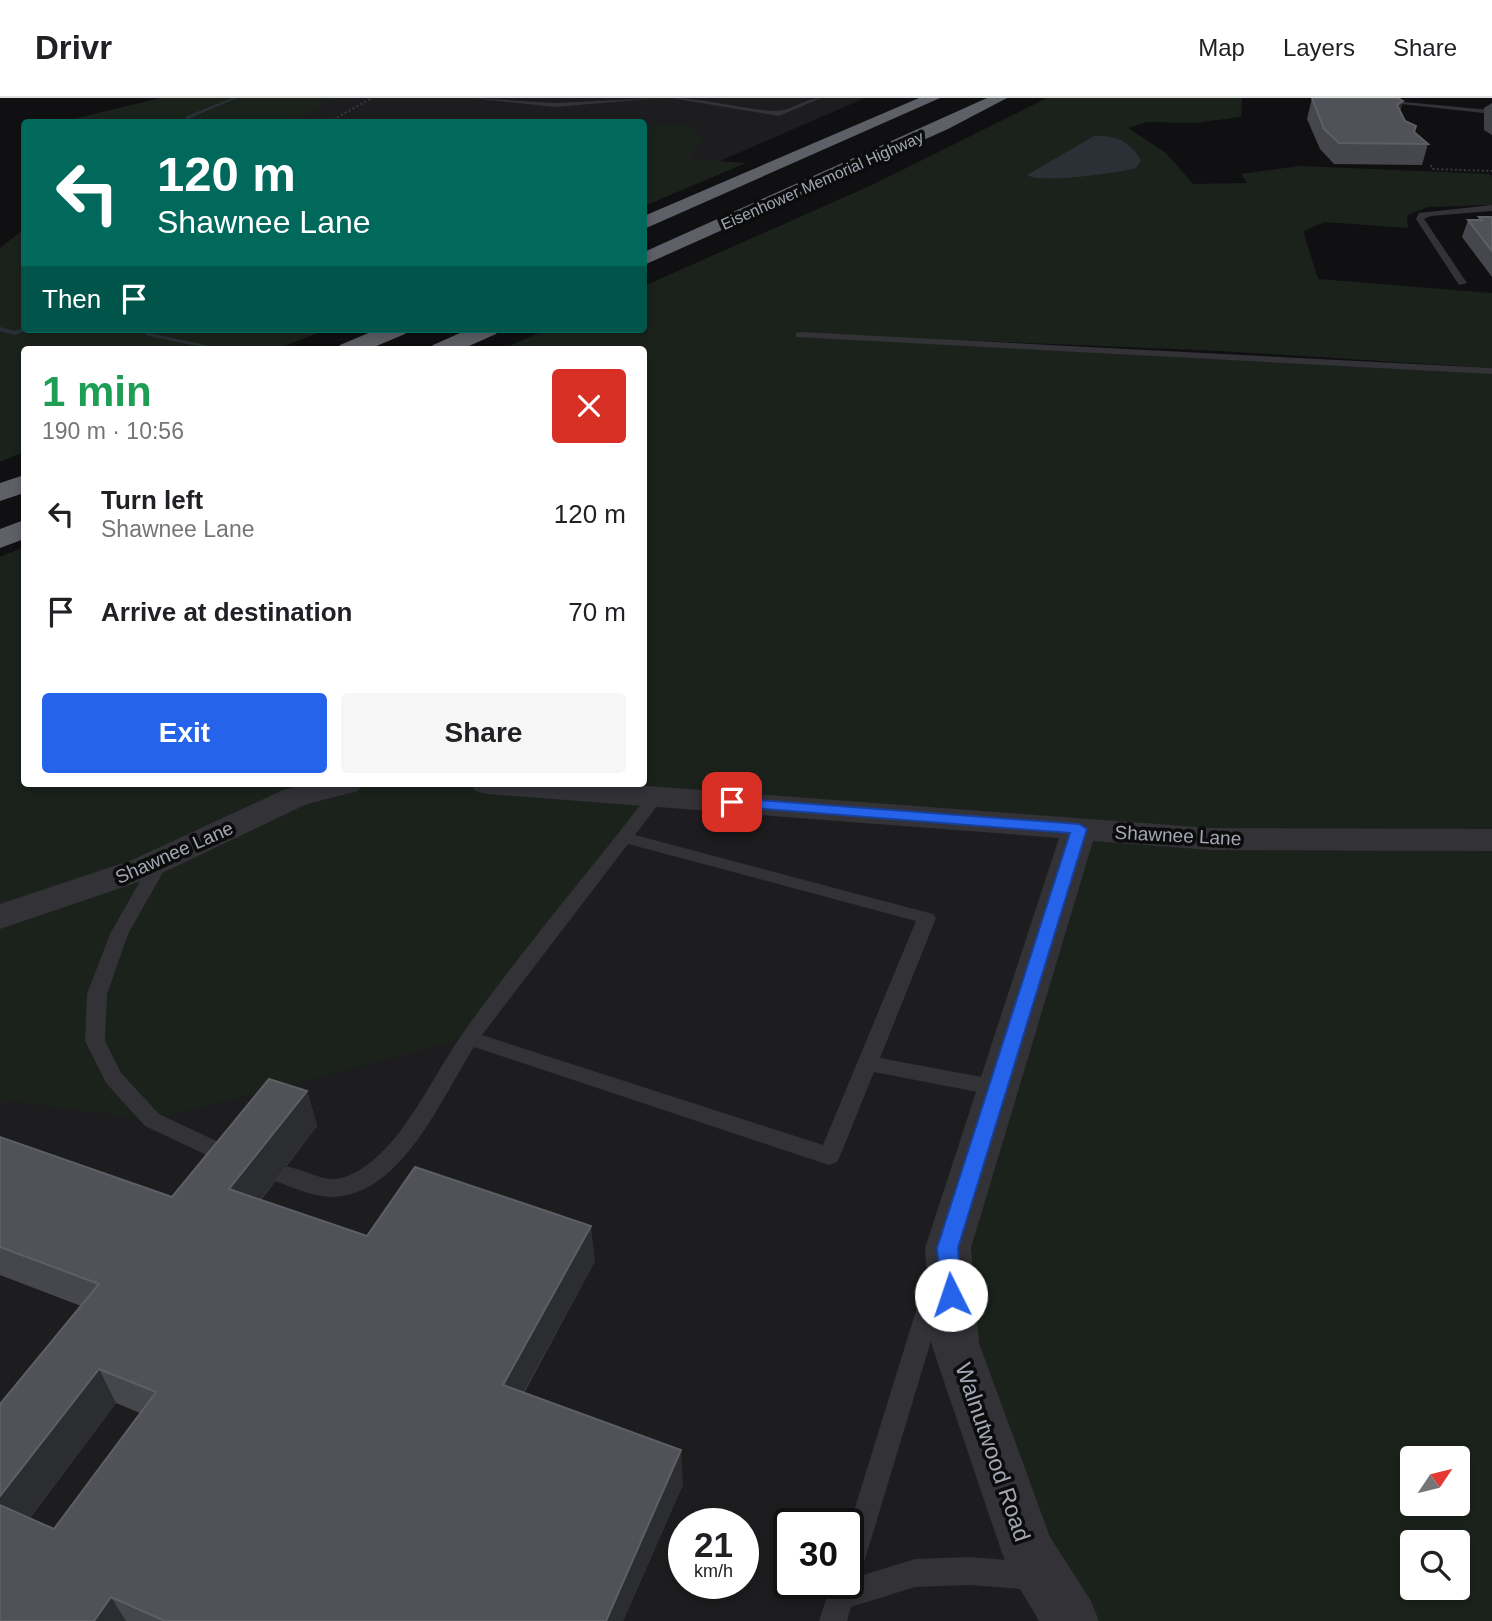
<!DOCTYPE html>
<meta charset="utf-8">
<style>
:root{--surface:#fff;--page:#f6f6f6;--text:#202124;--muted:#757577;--line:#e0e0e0;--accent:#2563eb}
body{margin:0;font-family:Helvetica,sans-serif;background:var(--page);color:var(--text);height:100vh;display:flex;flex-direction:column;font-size:26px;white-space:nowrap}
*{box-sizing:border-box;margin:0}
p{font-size:23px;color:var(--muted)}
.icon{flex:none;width:38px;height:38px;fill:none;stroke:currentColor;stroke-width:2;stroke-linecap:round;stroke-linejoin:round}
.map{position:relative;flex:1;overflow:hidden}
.panel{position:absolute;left:21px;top:248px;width:626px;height:441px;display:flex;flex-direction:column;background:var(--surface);border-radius:7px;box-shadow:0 4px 10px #0003}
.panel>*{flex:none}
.top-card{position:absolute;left:21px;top:21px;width:626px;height:214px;border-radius:7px;box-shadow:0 4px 10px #0003;background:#00695c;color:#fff;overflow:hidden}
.needle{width:46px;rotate:55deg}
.buttons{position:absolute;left:1400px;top:1348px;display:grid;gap:14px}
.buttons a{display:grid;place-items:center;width:70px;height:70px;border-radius:7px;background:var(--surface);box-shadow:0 4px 10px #0003;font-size:35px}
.speed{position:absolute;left:668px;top:1410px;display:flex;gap:14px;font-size:35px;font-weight:700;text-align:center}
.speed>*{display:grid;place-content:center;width:91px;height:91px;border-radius:50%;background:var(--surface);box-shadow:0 4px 10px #0003;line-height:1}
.speed small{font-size:18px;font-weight:400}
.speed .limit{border:4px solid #111;border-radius:10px;background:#fff;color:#111}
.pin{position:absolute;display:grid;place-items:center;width:60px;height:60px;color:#fff;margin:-30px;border-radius:14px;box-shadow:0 4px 10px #0006}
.me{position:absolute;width:77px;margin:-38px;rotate:356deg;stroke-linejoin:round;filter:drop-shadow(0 0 5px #0008)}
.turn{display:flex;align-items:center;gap:24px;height:147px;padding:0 21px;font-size:32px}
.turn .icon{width:91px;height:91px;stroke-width:2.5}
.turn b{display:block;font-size:49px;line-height:60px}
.then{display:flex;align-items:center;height:66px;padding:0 21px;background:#0003;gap:14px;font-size:26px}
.round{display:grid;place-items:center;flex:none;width:74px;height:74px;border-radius:7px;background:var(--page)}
.summary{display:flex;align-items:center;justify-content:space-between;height:119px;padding:0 21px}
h1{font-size:42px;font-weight:800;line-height:52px;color:#1e9e55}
.primary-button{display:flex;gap:14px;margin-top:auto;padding:14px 21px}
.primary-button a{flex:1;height:80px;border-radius:7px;background:var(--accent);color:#fff;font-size:28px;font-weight:800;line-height:80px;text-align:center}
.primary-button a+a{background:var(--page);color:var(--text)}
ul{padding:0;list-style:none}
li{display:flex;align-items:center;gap:21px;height:98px;padding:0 21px}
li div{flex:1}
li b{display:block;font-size:26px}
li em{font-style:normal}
header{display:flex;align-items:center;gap:42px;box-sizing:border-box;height:98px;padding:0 35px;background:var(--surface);border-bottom:2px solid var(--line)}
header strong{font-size:33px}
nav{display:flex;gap:38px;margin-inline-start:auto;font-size:24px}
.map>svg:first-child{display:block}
</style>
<header>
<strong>Drivr</strong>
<nav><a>Map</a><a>Layers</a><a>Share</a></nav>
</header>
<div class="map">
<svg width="1492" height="1523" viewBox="0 0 1492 1523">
<rect width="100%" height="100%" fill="#101012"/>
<g fill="#1d1d1f" fill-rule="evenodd">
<path d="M 251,0 L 865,0 L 644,96 L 644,24 L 245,24 Z"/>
<path d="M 1492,283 L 1492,1523 L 0,1523 L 0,489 L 24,686 L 644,686 ZM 1412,1360 L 1458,1360 L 1458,1405 L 1412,1405 ZM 684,1426 L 744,1426 L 744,1486 L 684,1486 ZM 789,1426 L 849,1426 L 849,1486 L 789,1486 ZM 1412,1444 L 1458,1444 L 1458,1489 L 1412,1489 Z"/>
</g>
<g fill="#1b221c" fill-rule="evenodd">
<path d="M 160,0 L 337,0 L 285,24 L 61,24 Z"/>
<path d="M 1047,0 L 1242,0 L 1241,19 L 1194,25 L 1147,24 L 1128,30 L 1166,55 L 1193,86 L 1247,85 L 1241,76 L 1300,68 L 1490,76 L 1492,79 L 1492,107 L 1428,109 L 1407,117 L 1408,130 L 1325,124 L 1303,133 L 1318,181 L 1492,195 L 1492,270 L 1222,253 L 958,242 L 1492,272 L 1492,1523 L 1071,1523 L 1029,1455 L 948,1150 L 1079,731 L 656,699 L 469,940 L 152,1022 L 6,1002 L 0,1008 L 0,459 L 24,449 L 24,686 L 644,686 L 644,252 L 500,252 L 548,231 L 644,231 L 644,188 L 874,86 ZM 1412,1360 L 1458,1360 L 1458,1405 L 1412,1405 ZM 1412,1444 L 1458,1444 L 1458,1489 L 1412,1489 Z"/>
<path d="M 689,27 L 704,40 L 688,61 L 746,65 L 644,108 L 644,28 Z"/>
<path d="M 24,131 L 24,231 L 328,231 L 275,252 L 24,252 L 24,354 L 0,364 L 0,150 Z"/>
</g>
<path fill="#293137" d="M 1094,38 C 1116,37 1129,43 1141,62 L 1136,70 C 1118,75 1040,86 1027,77 Z"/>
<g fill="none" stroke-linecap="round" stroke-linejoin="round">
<g fill="#293137" fill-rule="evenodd">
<path d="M 232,0 L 237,0 L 190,20 L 189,24 L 185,24 L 187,18 Z"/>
<path d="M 0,229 L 15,233 L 24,230 L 24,231 L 29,231 L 15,237 L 0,233 Z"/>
<path d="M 143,231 L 149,231 L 150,235 L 228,252 L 217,252 L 148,238 L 146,237 Z"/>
</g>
<g stroke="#38393e" stroke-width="2" stroke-dasharray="2 2.5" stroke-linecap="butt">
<path d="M 329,24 L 372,0"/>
<path d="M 1431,67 L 1432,71 L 1492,73"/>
</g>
<g fill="#323237" fill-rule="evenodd">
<path d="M 471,0 L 555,5 L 661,0 L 555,9 Z"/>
<path d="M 671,0 C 706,0 740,11 774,13 C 790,14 805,0 821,0 L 779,18 Z"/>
<path d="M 1361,0 L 1491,12 L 1492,16 L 1364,2 Z"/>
<path d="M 1492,107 L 1492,113 L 1431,118 L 1424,121 L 1467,185 L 1459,187 L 1416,121 L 1419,115 Z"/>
<path d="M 800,234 L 1492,270 L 1492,276 L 796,239 L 796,235 Z"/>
<path d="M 656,694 L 664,699 L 635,737 L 933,816 L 936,820 L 880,960 L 998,982 L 1005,984 L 1008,990 L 1005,996 L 998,998 L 874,974 L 840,1058 L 837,1064 L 829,1067 L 474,949 C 442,999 401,1100 330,1099 C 311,1098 291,1089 273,1082 L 270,1076 L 273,1070 C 296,1062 320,1088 345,1079 C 366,1072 384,1053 398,1036 C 425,1001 444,960 470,925 C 527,846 590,772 650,695 ZM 628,746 L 916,823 L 823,1047 L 482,937 Z"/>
<path d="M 161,756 L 170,762 L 128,836 L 107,896 L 105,943 L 121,975 L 159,1016 L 242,1055 L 245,1061 L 242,1067 L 234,1070 L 145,1028 L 106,985 L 85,943 L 87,896 L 110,836 L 152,762 Z"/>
<path d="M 935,1180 L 943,1183 L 947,1190 L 860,1478 L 915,1461 L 969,1459 L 1033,1464 L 1043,1468 L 1047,1478 L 1043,1488 L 1033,1492 L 969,1487 L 915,1489 L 851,1509 L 847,1523 L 819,1523 L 831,1486 L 849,1486 L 849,1429 L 923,1190 L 927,1183 Z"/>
</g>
<g fill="#323237" fill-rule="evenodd">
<path d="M 306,686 L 362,686 L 358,693 L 307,706 L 156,778 L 0,831 L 0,806 L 132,762 L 283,692 Z"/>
<path d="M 471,686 L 620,686 L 1211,730 L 1492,731 L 1492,753 L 1211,752 L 1093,743 L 971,1150 L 979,1245 L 1050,1439 L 1091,1503 L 1099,1523 L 1039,1523 L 1010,1474 L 1002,1455 L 931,1245 L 925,1150 L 1059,740 L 487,696 L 475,693 Z"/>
</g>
<path fill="#404147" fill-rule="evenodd" d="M 1492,5 L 1492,37 L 1484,32 L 1484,10 Z"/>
<g fill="#5e6068" fill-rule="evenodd">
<path d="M 919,0 L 940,0 L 644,131 L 644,118 Z"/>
<path d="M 987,0 L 1007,0 L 948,31 L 644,167 L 644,154 Z"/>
<path d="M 378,231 L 408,231 L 405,236 L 367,252 L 337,252 L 340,247 Z"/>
<path d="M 469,231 L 499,231 L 496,236 L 460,252 L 430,252 L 433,247 Z"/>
<path d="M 24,377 L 24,395 L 0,403 L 0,385 Z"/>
<path d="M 24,422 L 24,441 L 0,450 L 0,431 Z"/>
</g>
</g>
<g fill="#46474d" fill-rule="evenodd">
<path d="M 1312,0 L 1403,3 L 1400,13 L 1405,23 L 1415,34 L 1428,46 L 1422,67 L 1334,66 L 1320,51 L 1307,21 Z"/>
<path d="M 1479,119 L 1492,119 L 1492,179 L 1462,139 L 1468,122 L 1478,122 Z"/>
<path d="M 307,993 L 317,1028 L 261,1102 L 367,1138 L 595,1163 L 524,1295 L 683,1386 L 623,1523 L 0,1523 L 81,1208 L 0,1177 L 0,1039 L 172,1099 ZM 116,1305 L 140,1315 L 54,1431 L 30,1420 Z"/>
</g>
<g fill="#2c2d31">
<path d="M 1403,3 L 1398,23 L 1397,7 Z"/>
<path d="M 307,993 L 317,1028 L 242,1126 L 229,1091 Z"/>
<path d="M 591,1128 L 595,1163 L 509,1321 L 503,1287 Z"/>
<path d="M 99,1271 L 116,1305 L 16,1438 L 0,1413 L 0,1398 Z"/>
<path d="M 681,1352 L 683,1386 L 623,1523 L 606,1523 Z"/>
<path d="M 111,1499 L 126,1523 L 94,1523 Z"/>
</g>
<g fill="#505258" stroke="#5d5f66" stroke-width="2">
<path d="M 1312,0 L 1398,0 L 1403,3 L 1397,7 L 1405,23 L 1416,28 L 1414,34 L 1428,46 L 1339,45 L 1324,31 Z"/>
<path d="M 1479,119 L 1492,119 L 1492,153 L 1468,122 L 1482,122 Z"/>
<path d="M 269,981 L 307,993 L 229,1091 L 367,1138 L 415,1069 L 591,1128 L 503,1287 L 681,1352 L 606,1523 L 165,1523 L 111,1499 L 94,1523 L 0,1523 L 0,1407 L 54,1431 L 156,1294 L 99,1271 L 0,1398 L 0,1306 L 99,1186 L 0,1149 L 0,1039 L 172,1099 Z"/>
</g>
<path fill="#2563eb" stroke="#184099" stroke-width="2" d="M 732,700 L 1079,726 L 1087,731 L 958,1150 L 962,1197 L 959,1204 L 951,1207 L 944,1204 L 941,1197 L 937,1150 L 1070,735 L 727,708 L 725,704 Z"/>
<g text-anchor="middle" stroke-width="7" stroke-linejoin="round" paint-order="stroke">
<g font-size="16" fill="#a2a7b3" stroke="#0c0c0d">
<text transform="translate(822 82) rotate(-24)" y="6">Eisenhower Memorial Highway</text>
</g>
<g font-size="19" fill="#a2a7b3" stroke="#0c0c0d">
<text transform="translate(1178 737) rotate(3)" y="7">Shawnee Lane</text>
<text transform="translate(174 754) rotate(-24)" y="7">Shawnee Lane</text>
</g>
<g font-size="23" fill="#a2a7b3" stroke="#0c0c0d">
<text transform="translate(993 1354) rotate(71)" y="8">Walnutwood Road</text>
</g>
</g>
</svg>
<div class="buttons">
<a><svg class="needle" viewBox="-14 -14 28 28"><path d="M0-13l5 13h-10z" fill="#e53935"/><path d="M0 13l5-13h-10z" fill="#757577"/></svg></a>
<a><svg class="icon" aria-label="search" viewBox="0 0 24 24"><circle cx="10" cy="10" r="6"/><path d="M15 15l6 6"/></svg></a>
</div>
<div class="speed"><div>21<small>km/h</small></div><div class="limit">30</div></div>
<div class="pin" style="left:732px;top:704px;background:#d93025"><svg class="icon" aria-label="arrive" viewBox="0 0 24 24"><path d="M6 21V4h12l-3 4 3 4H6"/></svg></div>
<svg class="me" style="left:951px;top:1197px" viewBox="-20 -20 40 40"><circle r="19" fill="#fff"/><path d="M0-13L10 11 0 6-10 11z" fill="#2563eb"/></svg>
<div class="top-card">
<div class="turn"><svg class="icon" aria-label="left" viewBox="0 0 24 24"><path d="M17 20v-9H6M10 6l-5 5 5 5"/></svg><div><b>120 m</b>Shawnee Lane</div></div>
<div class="then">Then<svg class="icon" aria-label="arrive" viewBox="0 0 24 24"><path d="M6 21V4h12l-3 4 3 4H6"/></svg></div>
</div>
<section class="panel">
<div class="summary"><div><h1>1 min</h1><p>190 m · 10:56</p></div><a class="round" style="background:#d93025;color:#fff"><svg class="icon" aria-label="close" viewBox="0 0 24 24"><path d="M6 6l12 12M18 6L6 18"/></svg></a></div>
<ul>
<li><svg class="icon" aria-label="left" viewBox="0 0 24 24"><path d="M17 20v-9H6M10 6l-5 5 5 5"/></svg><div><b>Turn left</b><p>Shawnee Lane</p></div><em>120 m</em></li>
<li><svg class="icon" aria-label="arrive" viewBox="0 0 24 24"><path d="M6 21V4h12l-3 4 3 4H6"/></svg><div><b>Arrive at destination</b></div><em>70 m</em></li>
</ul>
<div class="primary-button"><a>Exit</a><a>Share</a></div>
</section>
</div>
